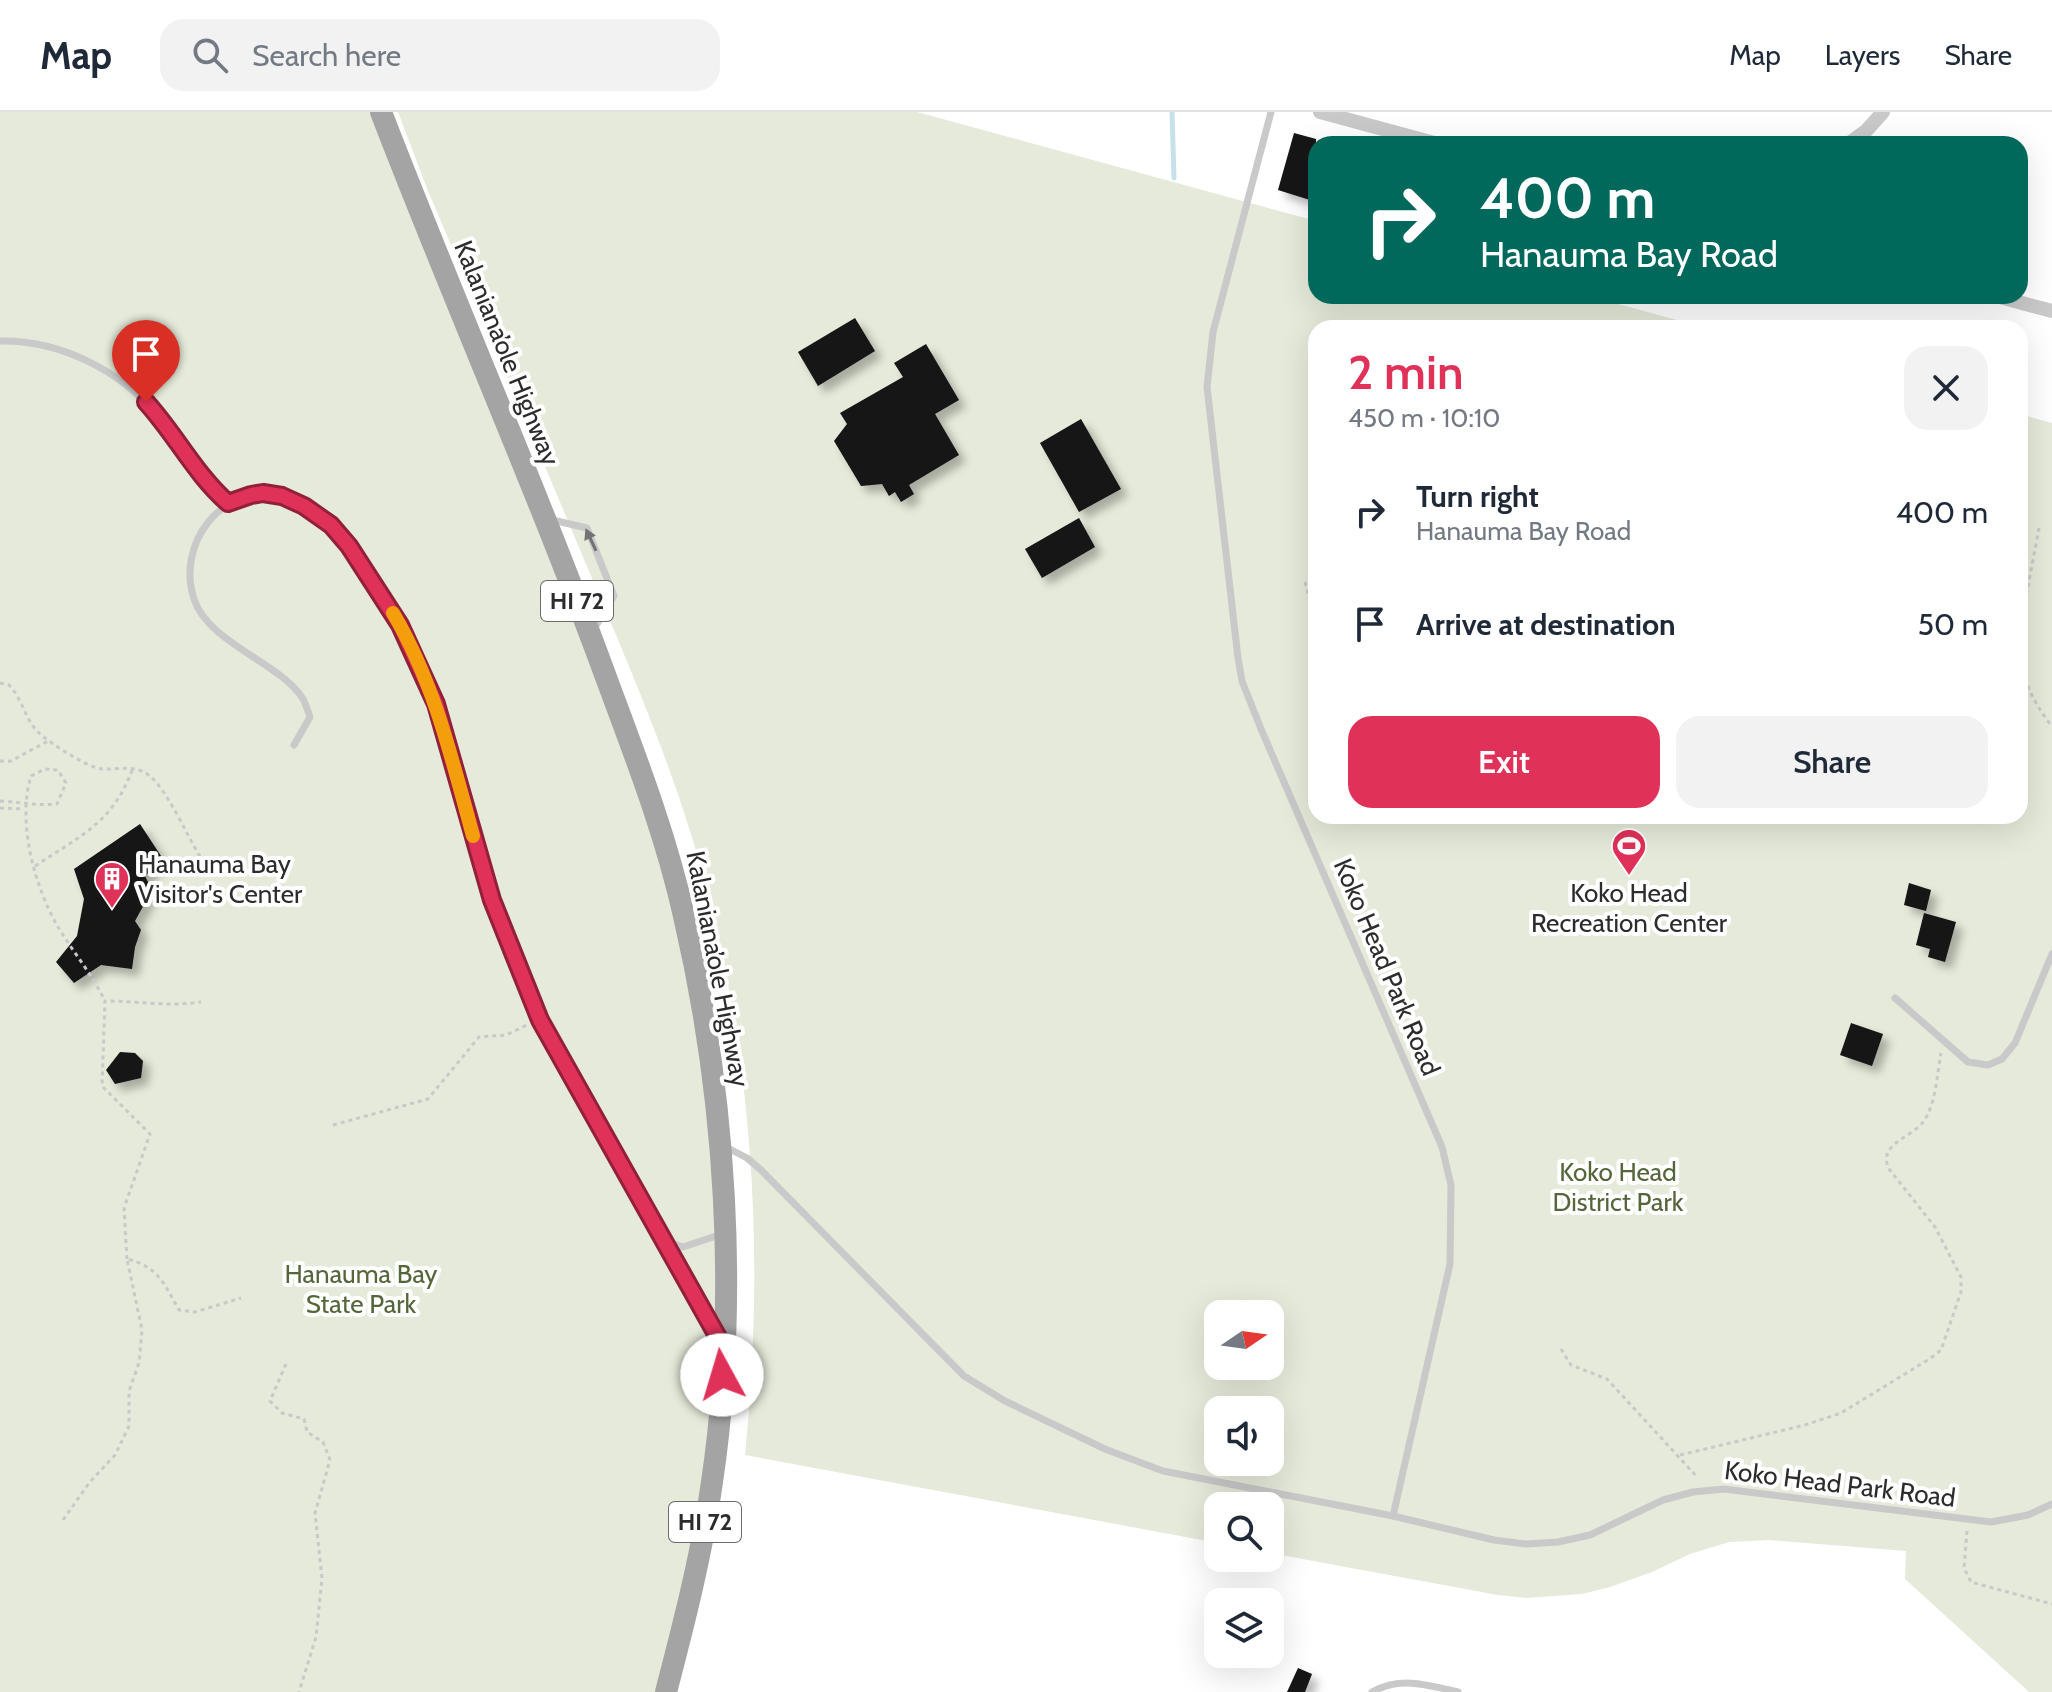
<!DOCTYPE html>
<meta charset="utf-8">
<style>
:root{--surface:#fff;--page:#f2f2f3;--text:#1f2937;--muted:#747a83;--line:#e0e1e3;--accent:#e03159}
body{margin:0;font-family:Cabin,sans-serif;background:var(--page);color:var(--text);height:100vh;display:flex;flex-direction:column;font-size:30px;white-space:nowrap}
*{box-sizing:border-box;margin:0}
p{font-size:26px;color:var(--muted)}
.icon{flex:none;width:44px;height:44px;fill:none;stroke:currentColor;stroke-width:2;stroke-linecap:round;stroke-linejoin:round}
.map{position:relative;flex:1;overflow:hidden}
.panel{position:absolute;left:1308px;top:208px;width:720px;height:504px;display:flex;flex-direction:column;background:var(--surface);border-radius:24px;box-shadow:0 8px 32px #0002}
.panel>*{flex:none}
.hud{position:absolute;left:1308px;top:24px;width:720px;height:168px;border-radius:24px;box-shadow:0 8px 32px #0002;background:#00695c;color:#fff;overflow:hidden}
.needle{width:52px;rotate:77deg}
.tools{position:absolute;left:1204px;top:1188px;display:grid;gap:16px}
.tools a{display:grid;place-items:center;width:80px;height:80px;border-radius:16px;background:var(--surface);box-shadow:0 8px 32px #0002;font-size:40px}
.pin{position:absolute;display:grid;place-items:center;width:68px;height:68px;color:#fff;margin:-82px -34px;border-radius:50% 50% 50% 0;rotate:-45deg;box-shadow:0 0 8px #0007}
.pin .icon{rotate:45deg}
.me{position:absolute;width:88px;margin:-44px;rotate:354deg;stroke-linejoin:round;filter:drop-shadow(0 0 6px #0008)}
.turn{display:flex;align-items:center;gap:28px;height:168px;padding:0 40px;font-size:36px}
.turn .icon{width:104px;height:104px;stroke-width:2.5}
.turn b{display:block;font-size:56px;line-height:68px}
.round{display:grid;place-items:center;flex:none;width:84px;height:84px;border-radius:24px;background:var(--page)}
.head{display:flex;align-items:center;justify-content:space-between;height:136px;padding:0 40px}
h1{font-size:48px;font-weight:600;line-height:60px;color:var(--accent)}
.primary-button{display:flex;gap:16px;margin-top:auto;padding:16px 40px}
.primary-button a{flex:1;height:92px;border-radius:24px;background:var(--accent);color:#fff;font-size:32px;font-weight:600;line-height:92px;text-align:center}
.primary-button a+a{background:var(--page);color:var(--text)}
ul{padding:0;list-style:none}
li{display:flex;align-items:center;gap:24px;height:112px;padding:0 40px}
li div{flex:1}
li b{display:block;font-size:30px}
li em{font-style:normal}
header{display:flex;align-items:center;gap:48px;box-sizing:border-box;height:112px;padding:0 40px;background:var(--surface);border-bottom:2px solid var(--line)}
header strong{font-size:38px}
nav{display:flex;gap:44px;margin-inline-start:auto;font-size:28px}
.search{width:560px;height:72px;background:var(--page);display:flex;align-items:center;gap:20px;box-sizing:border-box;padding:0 28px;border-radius:24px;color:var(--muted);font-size:30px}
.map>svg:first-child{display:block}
</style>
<header>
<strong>Map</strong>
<div class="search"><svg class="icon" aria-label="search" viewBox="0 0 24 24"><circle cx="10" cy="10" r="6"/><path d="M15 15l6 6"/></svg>Search here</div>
<nav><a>Map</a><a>Layers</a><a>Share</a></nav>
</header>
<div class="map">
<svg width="2052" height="1580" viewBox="0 0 2052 1580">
<defs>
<filter id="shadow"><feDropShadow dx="7" dy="7" stdDeviation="4" flood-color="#0004"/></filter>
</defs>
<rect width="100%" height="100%" fill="#fff"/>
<g fill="#e5eada" fill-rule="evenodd">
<path d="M 0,0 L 381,0 L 657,704 L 710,943 L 724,1236 L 666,1580 L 0,1580 Z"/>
<path d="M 398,0 L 917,0 L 1316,109 L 1316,184 L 1589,184 L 1706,216 L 1316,216 L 1316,704 L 2020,704 L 2020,302 L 2052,311 L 2052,1580 L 2029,1580 L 1905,1467 L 1906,1439 L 1769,1428 L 1729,1430 L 1690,1442 L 1652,1460 L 1610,1475 L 1582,1482 L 1526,1486 L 1498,1483 L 1270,1441 L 1270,1394 L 1218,1394 L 1218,1431 L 745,1343 C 764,1154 755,967 708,782 C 679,668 632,561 586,452 C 534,328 481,203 428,79 ZM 1218,1202 L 1270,1202 L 1270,1254 L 1218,1254 ZM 1218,1298 L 1270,1298 L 1270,1350 L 1218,1350 Z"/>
</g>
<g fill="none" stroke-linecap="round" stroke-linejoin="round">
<path stroke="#c6e1e9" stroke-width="5" d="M 1172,0 L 1174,66"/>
</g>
<g fill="#131313" filter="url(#shadow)">
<path d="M 1294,21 L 1316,27 L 1316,66 L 1310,88 L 1278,78 Z"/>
<path d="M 855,206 L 875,239 L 818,274 L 798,240 Z"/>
<path d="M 926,232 L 959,288 L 935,302 L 959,343 L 909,373 L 914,382 L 901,390 L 895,380 L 889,384 L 882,372 L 861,374 L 834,329 L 847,312 L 840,301 L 903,265 L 894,251 Z"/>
<path d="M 1081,307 L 1121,377 L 1079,400 L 1040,331 Z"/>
<path d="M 1079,406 L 1095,435 L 1042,466 L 1025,437 Z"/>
<path d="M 140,712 L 163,747 L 145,764 L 152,778 L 135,809 L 141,818 L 135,835 L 132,857 L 101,853 L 74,871 L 56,850 L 77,824 L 84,787 L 74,757 Z"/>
<path d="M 1909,771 L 1931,778 L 1926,799 L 1904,793 Z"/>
<path d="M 1924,801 L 1956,810 L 1945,850 L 1928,845 L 1930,837 L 1916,833 Z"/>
<path d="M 1851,911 L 1883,922 L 1872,954 L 1840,943 Z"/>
<path d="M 120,940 L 135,941 L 143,949 L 141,966 L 115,972 L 106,958 Z"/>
<path d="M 1298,1556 L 1312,1562 L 1305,1580 L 1287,1580 Z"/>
</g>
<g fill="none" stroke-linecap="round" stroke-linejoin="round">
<g stroke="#c9c9c9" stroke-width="3" stroke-dasharray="4 4" stroke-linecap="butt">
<path d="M 2039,416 C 2032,458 2012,532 2027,572 C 2033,588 2042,601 2052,615"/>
<path d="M 1305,470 L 1316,512"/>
<path d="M 0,571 L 9,573 C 23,588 25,607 38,620 C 48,630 88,656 102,657 C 119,658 135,652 150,664 C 167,678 187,723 199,743 L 205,745"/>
<path d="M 1315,622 L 1316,622"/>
<path d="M 0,649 L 11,649 L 50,628"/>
<path d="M 0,689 C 20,690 38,694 57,692 L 66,671 L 58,658 L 45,657 L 31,664 C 17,709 34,774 58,815 C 73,840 92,862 105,889"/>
<path d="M 0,696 L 24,697"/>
<path d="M 35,754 C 80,724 113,711 133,656"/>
<path d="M 333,1013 L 428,987 L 479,925 L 506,923 L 529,912"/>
<path d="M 127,1147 L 124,1096 L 150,1022 L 102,974 L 105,889 C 137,889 169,895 201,890"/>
<path d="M 1561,1237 L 1571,1253 L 1607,1267 L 1698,1366"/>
<path d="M 286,1252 L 270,1289 L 282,1301 L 304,1307 L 307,1320 L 323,1330 L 330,1348 L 315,1401 L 322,1466 L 316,1525 L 299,1580"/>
<path d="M 1680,1343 L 1805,1313 L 1841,1301 L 1931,1246 L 1941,1238 L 1961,1180 L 1961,1165 L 1935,1115 L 1889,1057 C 1877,1032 1911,1026 1923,1010 C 1936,993 1937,962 1941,941"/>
<path d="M 63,1408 L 89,1371 L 115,1343 L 129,1314 L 129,1279 L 139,1251 L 142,1218 L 127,1147 C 159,1155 164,1172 179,1198 L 195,1200 L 241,1186"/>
<path d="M 1967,1419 L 1964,1456 L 1971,1470 L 2052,1492"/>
</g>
<g stroke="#c9c9c9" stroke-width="7">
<path d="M 1271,0 L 1213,220 L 1207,275 L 1238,546 L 1242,569 L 1261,617 L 1442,1035 L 1451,1073 L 1450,1152 L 1393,1404"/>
<path d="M 0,229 C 60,228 120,258 158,304 C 183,333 199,366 228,391"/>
<path d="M 548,407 L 587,416 L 614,484 L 594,517"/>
<path d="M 294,633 L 310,605 C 308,600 306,592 303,587 C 281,551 208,531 194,487 C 176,432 221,372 280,383 C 309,389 334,414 351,437 C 385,485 415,535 435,591 C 461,662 472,738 499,809 C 511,842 524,874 539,906 C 560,951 588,993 612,1036 C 647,1099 682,1161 717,1224"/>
<path d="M 1895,886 L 1968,950 L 1988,953 L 2002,947 L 2015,931 L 2052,842"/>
<path d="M 724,1034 L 747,1046 L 761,1058 L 964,1264 L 1005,1289 L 1105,1337 L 1163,1359 L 1393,1404 L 1494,1428 L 1526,1432 L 1558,1430 L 1590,1423 L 1663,1388 L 1693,1380 L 1724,1377 L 1991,1410 L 2028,1403 L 2052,1392"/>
<path d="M 663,1128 L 683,1135 L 722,1122"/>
<path d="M 1372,1580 C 1401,1564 1428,1573 1458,1580"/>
</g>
<g stroke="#c9c9c9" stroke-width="14">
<path d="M 1320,0 L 1438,32"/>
<path d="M 1848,32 L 1866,19 L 1883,0"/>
<path d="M 1996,184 L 2052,199"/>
</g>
<path stroke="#a4a4a4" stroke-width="22" d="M 381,0 C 454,190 537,377 607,568 C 636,646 666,723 684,804 C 726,984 739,1187 712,1370 C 702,1441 684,1511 666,1580"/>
</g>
<defs><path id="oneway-solid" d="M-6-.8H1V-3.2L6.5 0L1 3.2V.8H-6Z" transform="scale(2)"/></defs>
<use fill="#737373" href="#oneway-solid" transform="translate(591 428) rotate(-115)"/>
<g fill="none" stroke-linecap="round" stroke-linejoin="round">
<defs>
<path id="route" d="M 146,290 C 176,323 195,362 228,391 L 251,383 L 263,381 L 282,384 L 304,394 L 331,413 L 349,434 L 400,513 L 436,592 L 492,788 L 540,908 L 724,1236 L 722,1263"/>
</defs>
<use href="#route" stroke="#92203a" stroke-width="20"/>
<use href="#route" stroke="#e03159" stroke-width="14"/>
<path stroke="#f59e0b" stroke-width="14" d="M 393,501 C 434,570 452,647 473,724"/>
</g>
<defs>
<symbol id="stadium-pin" viewBox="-11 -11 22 30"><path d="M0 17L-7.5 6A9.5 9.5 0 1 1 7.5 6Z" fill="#e03159" stroke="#fff"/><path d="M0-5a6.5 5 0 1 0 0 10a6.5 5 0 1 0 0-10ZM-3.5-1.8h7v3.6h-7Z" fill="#fff"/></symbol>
<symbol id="building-pin" viewBox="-11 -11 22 30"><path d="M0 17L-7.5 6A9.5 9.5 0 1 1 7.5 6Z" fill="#e03159" stroke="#fff"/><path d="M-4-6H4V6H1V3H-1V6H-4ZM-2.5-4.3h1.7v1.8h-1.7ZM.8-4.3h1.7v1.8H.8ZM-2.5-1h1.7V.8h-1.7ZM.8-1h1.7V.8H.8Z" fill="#fff"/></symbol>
</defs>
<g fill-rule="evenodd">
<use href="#stadium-pin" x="1609" y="714" width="40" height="54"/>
<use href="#building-pin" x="92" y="747" width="40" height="54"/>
</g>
<g text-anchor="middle" stroke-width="8" stroke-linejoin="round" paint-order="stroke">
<g fill="#fff" stroke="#6b6b6b" stroke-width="2">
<rect x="541" y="469" width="72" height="40" rx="6"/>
<rect x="669" y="1390" width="72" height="40" rx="6"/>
</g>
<g font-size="24" font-weight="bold" fill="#2c2c2c">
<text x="577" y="497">HI 72</text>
<text x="705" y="1418">HI 72</text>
</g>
<g font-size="26" fill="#2c2c2c" stroke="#fff">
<text transform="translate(507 241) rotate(68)" y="9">Kalaniana’ole Highway</text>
<text transform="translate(1387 855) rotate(67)" y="9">Koko Head Park Road</text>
<text transform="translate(718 857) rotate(79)" y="9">Kalaniana’ole Highway</text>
<text transform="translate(1840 1372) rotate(7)" y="9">Koko Head Park Road</text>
</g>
<g font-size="26" fill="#2c2c2c" stroke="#fff" text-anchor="start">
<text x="138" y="761">Hanauma Bay<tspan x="138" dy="30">Visitor's Center</tspan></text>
<text x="1629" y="790" text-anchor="middle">Koko Head<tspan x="1629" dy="30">Recreation Center</tspan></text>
</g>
<g font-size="26" fill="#56663b" stroke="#fff">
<text x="1618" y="1069">Koko Head<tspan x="1618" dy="30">District Park</tspan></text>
<text x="361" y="1171">Hanauma Bay<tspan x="361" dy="30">State Park</tspan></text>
</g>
</g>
</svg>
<div class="tools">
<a><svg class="needle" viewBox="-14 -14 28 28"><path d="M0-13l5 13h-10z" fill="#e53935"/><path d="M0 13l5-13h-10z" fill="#747a83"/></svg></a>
<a><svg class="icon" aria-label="sound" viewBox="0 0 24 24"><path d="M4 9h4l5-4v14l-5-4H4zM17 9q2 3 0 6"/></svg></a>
<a><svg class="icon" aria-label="search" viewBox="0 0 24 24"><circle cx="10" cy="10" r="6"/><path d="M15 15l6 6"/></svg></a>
<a><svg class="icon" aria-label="layers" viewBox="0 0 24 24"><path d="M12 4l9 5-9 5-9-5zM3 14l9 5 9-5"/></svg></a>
</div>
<div class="pin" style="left:146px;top:290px;background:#d93025"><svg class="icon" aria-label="arrive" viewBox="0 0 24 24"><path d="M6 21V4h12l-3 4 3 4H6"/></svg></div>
<svg class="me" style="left:722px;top:1263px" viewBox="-20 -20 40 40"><circle r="19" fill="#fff"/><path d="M0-13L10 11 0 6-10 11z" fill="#e03159"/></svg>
<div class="hud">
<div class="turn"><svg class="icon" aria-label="right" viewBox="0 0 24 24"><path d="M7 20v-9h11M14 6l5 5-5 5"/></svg><div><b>400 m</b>Hanauma Bay Road</div></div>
</div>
<section class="panel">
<div class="head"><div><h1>2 min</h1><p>450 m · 10:10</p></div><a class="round"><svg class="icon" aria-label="close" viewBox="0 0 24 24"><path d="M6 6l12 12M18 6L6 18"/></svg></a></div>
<ul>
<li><svg class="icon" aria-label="right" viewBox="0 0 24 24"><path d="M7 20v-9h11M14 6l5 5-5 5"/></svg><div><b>Turn right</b><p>Hanauma Bay Road</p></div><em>400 m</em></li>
<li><svg class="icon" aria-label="arrive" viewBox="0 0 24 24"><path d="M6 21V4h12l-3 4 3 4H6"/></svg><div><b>Arrive at destination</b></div><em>50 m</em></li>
</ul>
<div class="primary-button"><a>Exit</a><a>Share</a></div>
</section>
</div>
